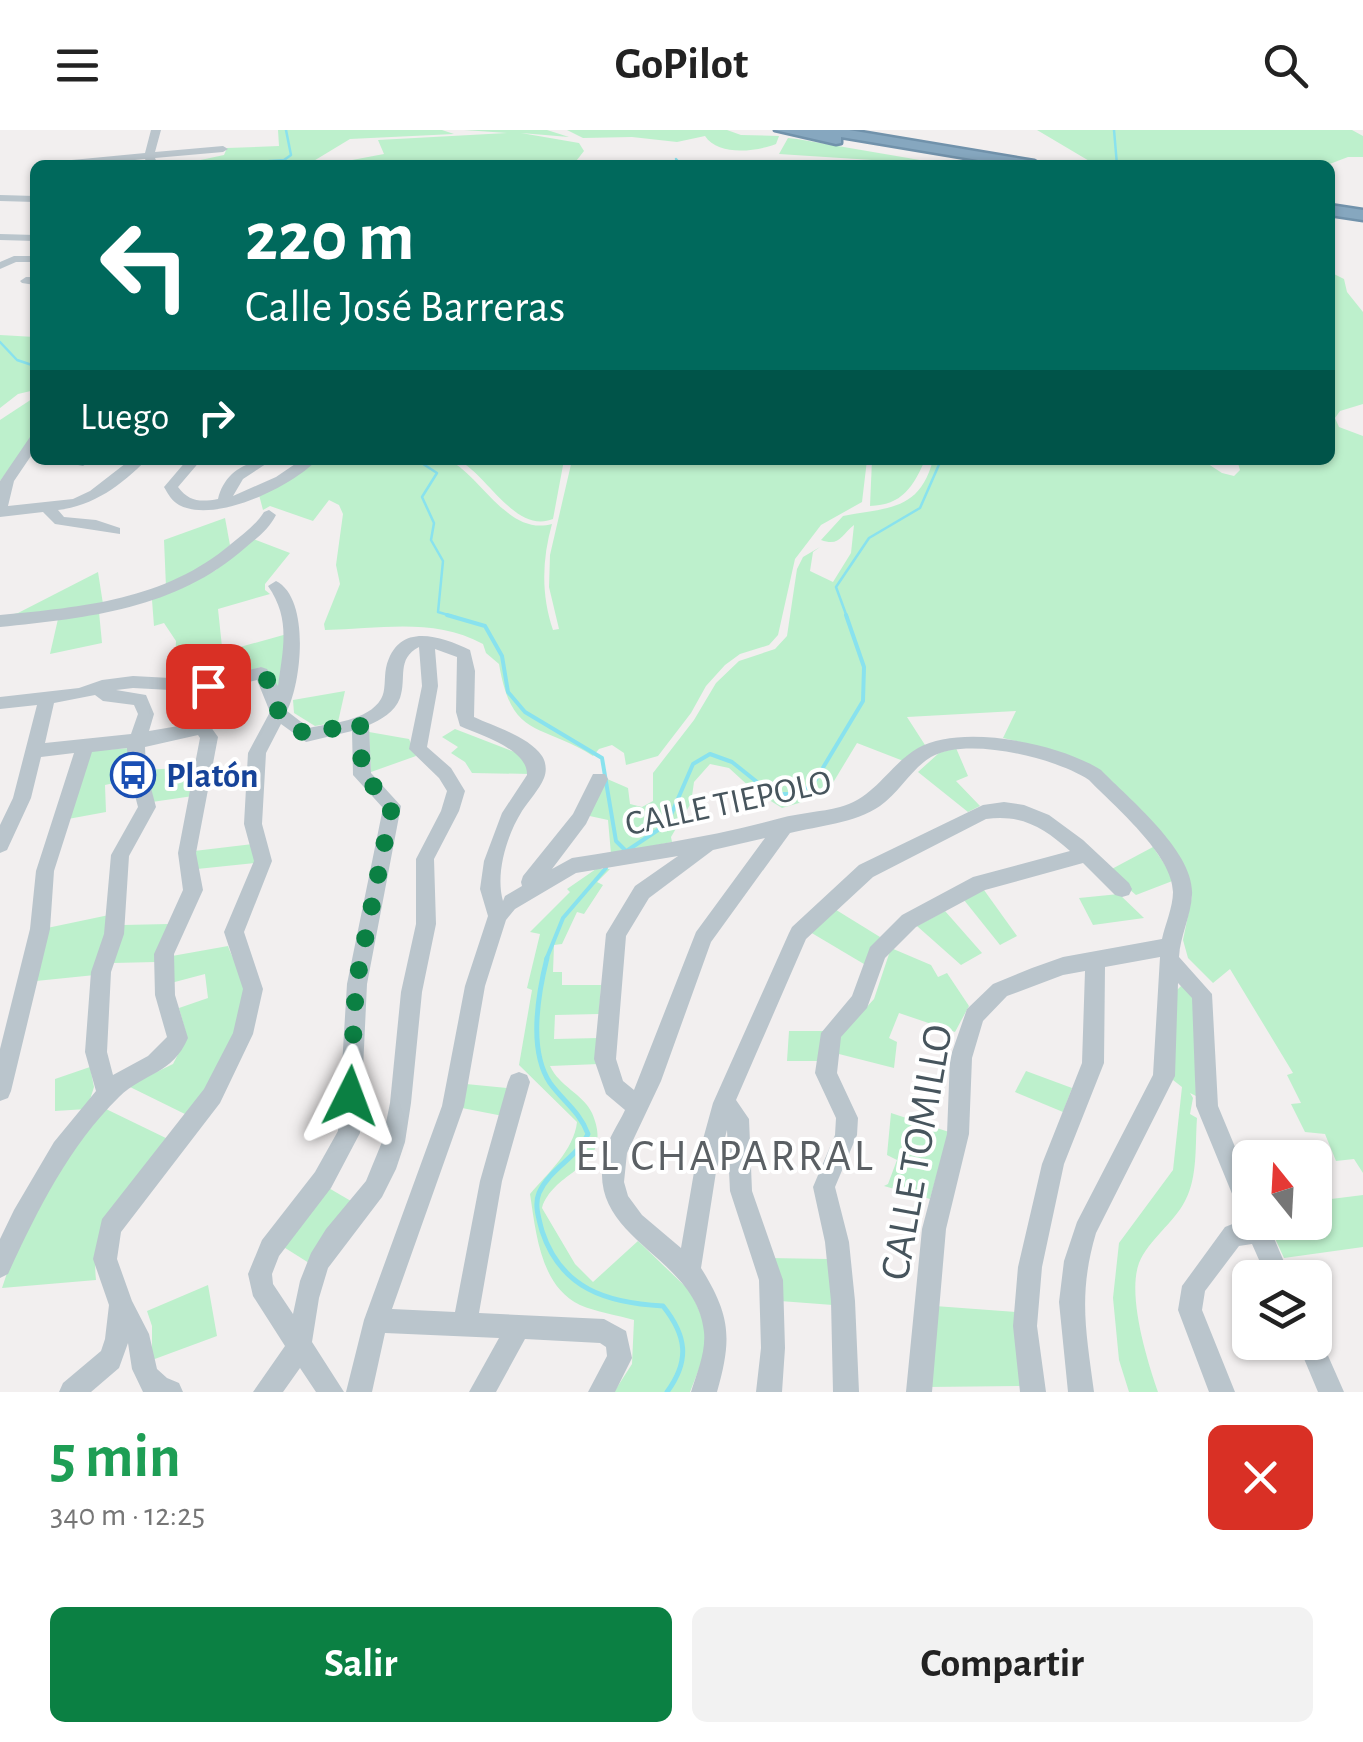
<!DOCTYPE html>
<html lang="es">
<meta charset="utf-8">
<style>
:root{--surface:#fff;--page:#f2f2f2;--text:#222;--muted:#767676;--accent:#0b8043}
body{margin:0;font-family:"Alegreya Sans",sans-serif;background:var(--page);color:var(--text);height:100vh;display:flex;flex-direction:column;font-size:38px;white-space:nowrap}
*{box-sizing:border-box;margin:0}
p{font-size:32px;color:var(--muted)}
.icon{flex:none;width:55px;height:55px;fill:none;stroke:currentColor;stroke-width:2;stroke-linecap:round;stroke-linejoin:round}
.map{position:relative;height:1262px;overflow:hidden}
.panel{display:flex;flex-direction:column;background:var(--surface);flex:1}
.panel>*{flex:none}
.top-card{position:absolute;left:30px;top:30px;width:1305px;height:305px;border-radius:15px;box-shadow:0 2px 8px #0004;background:#00695c;color:#fff;overflow:hidden}
.needle{width:65px;rotate:342deg}
.controls{position:absolute;left:1232px;top:1010px;display:grid;gap:20px}
.controls a{display:grid;place-items:center;width:100px;height:100px;border-radius:15px;background:var(--surface);box-shadow:0 2px 8px #0004;font-size:50px}
.pin{position:absolute;display:grid;place-items:center;width:85px;height:85px;color:#fff;margin:-42px;border-radius:20px;box-shadow:0 5px 15px #0006}
.me{position:absolute;width:110px;margin:-55px;rotate:3deg;stroke-linejoin:round;filter:drop-shadow(0 0 8px #0008)}
.turn{display:flex;align-items:center;gap:35px;height:210px;padding:0 50px;font-size:45px}
.turn .icon{width:130px;height:130px;stroke-width:2.5}
.turn b{display:block;font-size:70px;line-height:85px}
.then{display:flex;align-items:center;height:95px;padding:0 50px;background:#0003;gap:20px;font-size:38px}
.round{display:grid;place-items:center;flex:none;width:105px;height:105px;border-radius:15px;background:var(--page)}
.summary{display:flex;align-items:center;justify-content:space-between;height:170px;padding:0 50px}
h1{font-size:60px;font-weight:700;line-height:75px;color:#1e9e55}
.button{display:flex;gap:20px;margin-top:auto;padding:20px 50px}
.button a{flex:1;height:115px;border-radius:15px;background:var(--accent);color:#fff;font-size:40px;font-weight:700;line-height:115px;text-align:center}
.button a+a{background:var(--page);color:var(--text)}
header{display:flex;justify-content:space-between;align-items:center;height:130px;padding:0 50px;background:var(--surface);font-size:45px;font-weight:700}
.map>svg:first-child{display:block}
</style>
<header><svg class="icon" aria-label="menu" viewBox="0 0 24 24"><path d="M4 6h16M4 12h16M4 18h16"/></svg>GoPilot<svg class="icon" aria-label="search" viewBox="0 0 24 24"><circle cx="10" cy="10" r="6"/><path d="M15 15l6 6"/></svg></header>
<div class="map">
<svg width="1363" height="1262" viewBox="0 0 1363 1262">
<rect width="100%" height="100%" fill="#f2efef"/>
<g fill="#bdf0cc">
<path d="M 278,0 L 442,0 L 454,4 L 350,9 L 307,35 L 177,35 L 224,25 L 227,18 L 279,16 Z"/>
<path d="M 464,0 L 547,0 L 569,7 L 521,3 L 579,13 L 584,21 L 573,35 L 331,34 L 384,24 L 378,10 L 507,3 Z"/>
<path d="M 567,0 L 727,0 L 741,5 L 779,6 L 776,14 C 755,22 718,26 705,6 L 677,12 L 632,7 L 583,8 Z"/>
<path d="M 1037,0 L 1352,0 L 1363,6 L 1363,27 L 1348,27 L 1327,35 L 1096,35 Z"/>
<path d="M 788,8 L 797,9 L 949,35 L 779,24 Z"/>
<path d="M 1330,142 L 1344,149 L 1347,162 L 1363,182 L 1363,274 L 1340,281 L 1335,288 L 1339,297 L 1363,306 L 1363,1043 L 1354,1029 L 1336,1031 L 1325,1004 L 1305,1002 L 1291,974 L 1301,973 L 1287,945 L 1293,943 L 1230,839 L 1213,853 L 1188,828 L 1183,810 L 1192,766 L 1187,744 L 1115,658 L 1028,614 L 1003,608 L 1016,581 L 907,587 L 925,615 L 906,632 L 857,613 L 831,656 L 809,670 L 782,678 L 753,660 L 729,638 L 710,634 L 694,652 L 691,673 L 671,707 L 672,712 L 611,724 L 608,690 L 585,685 L 605,648 L 628,658 L 630,674 L 642,677 L 653,671 L 653,643 L 694,590 L 716,553 L 739,531 L 775,519 L 787,506 L 797,439 L 803,427 L 820,417 L 813,422 L 810,441 L 833,452 L 851,423 L 854,395 C 841,405 840,417 821,410 L 843,386 C 887,377 919,382 933,330 L 1202,330 L 1222,343 L 1234,346 L 1240,340 L 1237,330 L 1330,330 Z"/>
<path d="M 0,205 L 35,207 L 35,260 L 18,264 L 0,278 Z"/>
<path d="M 35,267 L 35,305 L 0,351 L 0,290 Z"/>
<path d="M 329,330 L 449,330 C 483,348 508,406 552,394 C 542,429 541,465 553,500 L 559,499 L 549,457 L 550,425 L 572,330 L 867,330 L 862,372 L 821,395 L 795,429 L 778,505 L 769,515 L 740,524 L 725,535 L 706,556 L 691,583 L 658,626 L 626,635 L 624,623 L 612,615 L 599,619 L 593,626 C 539,592 512,610 499,534 L 486,523 L 483,514 C 433,487 380,499 325,500 L 324,494 L 340,454 L 336,435 L 343,384 L 339,375 L 329,370 L 313,391 L 270,376 L 263,380 L 258,361 L 309,335 Z"/>
<path d="M 458,330 L 564,330 L 553,389 C 515,404 488,345 458,330 Z"/>
<path d="M 872,330 L 925,330 C 913,357 902,375 870,376 Z"/>
<path d="M 225,388 L 230,415 L 202,440 L 166,457 L 164,410 Z"/>
<path d="M 251,408 L 290,423 L 265,454 L 265,460 L 270,464 L 218,479 L 222,517 L 240,517 L 287,504 L 279,569 L 274,550 L 261,537 L 217,551 L 174,548 L 176,511 L 164,493 L 154,496 L 152,470 L 216,440 Z"/>
<path d="M 98,442 L 103,474 L 6,486 L 18,483 Z"/>
<path d="M 99,482 L 102,513 L 50,524 L 58,489 Z"/>
<path d="M 345,561 L 338,592 L 315,596 L 294,583 L 293,570 Z"/>
<path d="M 455,599 L 520,624 L 531,644 L 472,643 L 465,632 L 451,623 L 458,617 L 442,607 Z"/>
<path d="M 369,602 L 409,609 L 416,626 L 371,642 Z"/>
<path d="M 129,618 L 132,649 L 105,655 L 106,682 L 68,689 L 89,621 Z"/>
<path d="M 956,618 L 968,646 L 956,651 L 980,676 L 968,682 L 918,642 L 939,623 Z"/>
<path d="M 195,637 L 193,666 L 152,672 L 145,640 Z"/>
<path d="M 253,714 L 255,733 L 197,739 L 194,721 Z"/>
<path d="M 1153,717 L 1175,750 L 1136,765 L 1108,741 Z"/>
<path d="M 596,739 L 610,739 L 597,752 L 603,755 L 584,784 L 577,782 L 562,814 L 554,815 L 553,842 L 562,842 L 562,855 L 601,855 L 599,884 L 555,885 L 554,909 L 599,908 L 599,934 L 550,936 C 559,956 583,964 592,983 C 616,1039 555,1037 542,1078 L 575,1134 L 593,1152 L 638,1111 L 691,1162 L 707,1199 L 704,1226 L 690,1262 L 614,1262 L 632,1234 L 634,1190 C 617,1185 596,1182 580,1175 C 540,1156 536,1102 530,1064 C 548,1043 574,1020 577,992 L 519,935 L 532,860 L 527,858 L 540,804 L 530,802 L 570,762 L 567,759 Z"/>
<path d="M 984,760 L 1017,806 L 1000,815 L 964,770 Z"/>
<path d="M 1119,764 L 1144,788 L 1093,795 L 1079,768 Z"/>
<path d="M 833,778 L 880,807 L 869,837 L 810,802 Z"/>
<path d="M 945,781 L 982,823 L 961,835 L 917,796 Z"/>
<path d="M 109,785 L 95,845 L 36,851 L 47,798 Z"/>
<path d="M 169,794 L 156,832 L 113,833 L 123,795 Z"/>
<path d="M 228,816 C 233,832 246,844 246,861 C 246,903 212,952 191,987 L 128,956 L 173,934 L 187,907 L 179,878 L 208,868 L 205,844 L 171,853 L 172,826 Z"/>
<path d="M 891,818 L 931,835 L 938,847 L 947,843 L 969,876 L 955,902 L 899,883 L 889,908 L 897,912 L 894,938 L 835,923 L 839,908 L 874,869 Z"/>
<path d="M 1181,856 L 1194,860 L 1196,966 L 1190,963 L 1193,968 L 1190,984 L 1197,988 C 1195,1015 1198,1047 1185,1071 C 1174,1093 1149,1109 1139,1133 C 1127,1166 1147,1230 1158,1262 L 1129,1262 L 1119,1230 L 1113,1168 L 1119,1113 L 1173,1040 L 1182,957 L 1173,950 L 1176,861 Z"/>
<path d="M 789,901 L 825,901 L 820,931 L 787,931 Z"/>
<path d="M 90,937 L 94,957 L 87,979 L 55,981 L 55,949 Z"/>
<path d="M 1026,941 L 1072,958 L 1063,982 L 1015,962 Z"/>
<path d="M 466,954 L 507,958 L 503,986 L 462,978 Z"/>
<path d="M 106,979 L 172,1011 C 133,1056 89,1086 96,1150 L 2,1158 L 9,1137 L 61,1033 Z"/>
<path d="M 891,983 L 949,1002 L 930,1069 L 884,1056 L 888,1054 L 897,1030 L 887,1025 Z"/>
<path d="M 327,1057 L 356,1074 L 309,1133 L 282,1116 Z"/>
<path d="M 1363,1065 L 1363,1117 L 1284,1128 L 1268,1093 L 1315,1092 L 1315,1071 Z"/>
<path d="M 769,1128 L 828,1129 L 833,1175 L 780,1171 Z"/>
<path d="M 208,1155 L 217,1206 L 152,1230 L 152,1196 L 147,1181 Z"/>
<path d="M 935,1176 L 1016,1182 L 1023,1256 L 928,1257 Z"/>
</g>
<g fill="none" stroke-linecap="round" stroke-linejoin="round">
<g stroke="#89e2ee" stroke-width="2.5">
<path d="M 1114,0 L 1117,35"/>
<path d="M 676,29 L 681,35"/>
<path d="M 216,35 L 284,30 L 291,25 L 286,0"/>
<path d="M 0,212 L 17,230 L 35,236"/>
<path d="M 417,330 L 437,343 L 422,367 L 434,393 L 431,410 L 443,431 L 438,482 L 455,487"/>
<path d="M 847,487 L 836,457 L 869,408 L 920,378 L 941,330"/>
</g>
<g stroke="#89e2ee" stroke-width="4">
<path d="M 447,485 L 485,496 L 502,526 L 508,562 L 525,582 L 602,628 L 616,711 L 625,720"/>
<path d="M 628,720 L 667,694 L 693,634 L 710,624 L 732,632 L 772,664 L 789,664 L 812,656 L 863,571 L 864,537 L 846,485"/>
<path d="M 546,830 L 563,788 L 606,738"/>
</g>
<path stroke="#89e2ee" stroke-width="5" d="M 547,828 C 538,864 528,920 550,953 C 563,971 580,982 588,1004 C 577,1028 549,1039 539,1063 C 534,1075 539,1089 542,1101 C 561,1159 607,1173 663,1176 C 687,1206 690,1231 667,1262"/>
<defs>
<g id="highway">
<path d="M 775,0 L 849,0 L 1034,31 L 1041,35 L 1008,35 L 841,7 L 841,13 L 836,14 Z"/>
<path d="M 1330,75 L 1363,80 L 1363,90 L 1330,85 Z"/>
</g>
</defs>
<use href="#highway" stroke="#7192ab" stroke-width="5"/>
<g fill="#bac5cc" fill-rule="evenodd">
<path d="M 151,0 L 161,0 L 155,22 L 223,16 L 228,19 L 223,22 L 155,28 L 158,35 L 148,35 L 145,29 L 84,35 L 46,35 L 51,32 L 145,23 Z"/>
<path d="M 0,65 L 35,66 L 35,72 L 0,71 Z"/>
<path d="M 0,104 L 35,105 L 35,111 L 0,110 Z"/>
<path d="M 35,126 L 35,132 L 16,132 L 0,139 L 0,132 L 14,126 Z"/>
<path d="M 26,147 L 35,147 L 35,155 L 22,153 L 20,151 Z"/>
<path d="M 35,306 L 35,320 L 14,351 L 8,376 L 73,369 L 90,361 L 130,330 L 146,330 C 122,355 93,376 58,380 L 64,387 L 96,390 L 120,398 L 120,404 L 55,394 L 43,382 L 0,387 L 0,351 L 30,307 Z"/>
<path d="M 77,330 L 92,330 L 83,336 L 78,335 Z"/>
<path d="M 187,330 L 201,330 L 178,357 C 189,372 201,372 218,369 C 224,343 246,330 272,330 L 243,349 L 233,366 L 276,347 L 301,330 L 317,330 C 291,357 215,394 179,375 C 172,371 168,364 164,357 Z"/>
<path d="M 269,380 L 276,385 C 269,399 257,408 245,418 C 176,479 88,488 0,497 L 0,485 C 83,477 165,470 231,414 C 243,404 256,395 264,382 Z"/>
<path d="M 276,451 C 310,468 302,551 287,581 L 309,598 C 331,593 368,591 381,569 C 386,561 384,548 386,538 C 397,492 438,505 470,520 L 475,541 L 474,587 C 495,597 528,606 542,626 C 546,632 547,641 544,648 C 539,660 529,670 522,681 C 507,705 495,743 503,771 L 505,766 L 522,756 L 521,752 L 523,746 L 573,684 L 593,644 L 605,644 L 608,649 L 586,694 L 552,739 L 572,728 C 642,717 714,707 781,688 C 799,683 821,682 840,677 C 875,668 889,635 918,618 C 962,593 1061,614 1101,640 C 1129,669 1195,722 1192,765 C 1191,786 1180,806 1179,827 L 1212,864 L 1218,976 L 1250,1053 L 1250,1092 L 1267,1092 L 1291,1148 L 1267,1148 L 1252,1114 L 1239,1116 L 1205,1161 L 1202,1180 L 1235,1262 L 1209,1262 L 1178,1180 L 1182,1156 L 1225,1097 L 1245,1089 L 1242,1088 L 1196,976 L 1192,868 L 1178,853 L 1175,946 L 1096,1103 C 1078,1164 1086,1201 1094,1262 L 1068,1262 L 1059,1172 L 1064,1131 L 1077,1092 L 1153,945 L 1160,827 L 1105,837 L 1104,933 L 1064,1034 L 1042,1137 L 1037,1196 L 1046,1262 L 1020,1262 L 1013,1196 L 1018,1137 L 1042,1034 L 1082,933 L 1085,841 L 1063,845 L 1007,866 L 983,891 L 972,928 L 969,1004 L 946,1099 L 932,1262 L 906,1262 L 922,1099 L 947,1004 L 950,928 L 967,879 L 993,854 L 1032,838 L 1063,827 L 1162,809 C 1165,795 1173,777 1173,762 C 1173,725 1114,676 1089,650 C 1056,628 967,606 931,627 C 911,639 899,663 880,676 C 855,693 819,696 790,703 L 711,812 L 661,951 L 627,1023 L 624,1052 L 628,1066 L 642,1085 L 681,1118 L 694,1042 L 713,973 L 789,803 L 792,797 L 859,735 L 983,675 L 1004,672 L 1024,675 L 1049,685 L 1083,710 L 1129,753 L 1132,759 L 1129,765 L 1122,767 L 1115,765 L 1083,733 L 985,760 L 916,797 L 885,828 L 867,878 L 841,907 L 837,943 L 858,988 L 857,1005 L 835,1057 L 849,1112 L 855,1171 L 859,1262 L 833,1262 L 831,1171 L 825,1112 L 813,1057 L 835,1005 L 836,988 L 815,943 L 821,903 L 852,866 L 870,817 L 902,785 L 973,747 L 1070,721 C 1044,698 1022,684 986,689 L 873,747 L 806,809 L 736,970 L 749,989 L 752,1061 L 783,1150 L 785,1218 L 782,1262 L 756,1262 L 761,1218 L 759,1150 L 730,1061 L 727,1000 L 716,1042 L 701,1138 C 731,1186 732,1209 717,1262 L 691,1262 C 697,1243 706,1222 704,1202 C 696,1123 582,1110 605,1022 C 609,1007 619,993 625,980 L 606,964 L 594,929 L 606,804 L 635,756 L 678,726 L 576,743 L 515,779 L 506,790 L 485,856 L 464,976 L 392,1179 L 455,1182 L 480,1051 L 508,952 L 511,945 L 519,942 L 527,945 L 530,952 L 502,1051 L 479,1183 L 604,1189 L 626,1201 L 632,1228 L 615,1262 L 588,1262 L 607,1226 L 606,1217 L 600,1213 L 525,1209 L 496,1262 L 469,1262 L 499,1208 L 385,1203 L 372,1262 L 346,1262 L 364,1190 L 442,976 L 465,856 L 488,786 L 480,759 L 484,731 L 502,683 L 527,645 C 528,619 480,605 460,596 L 456,582 L 457,527 L 435,519 L 438,556 L 427,617 L 451,638 L 465,661 L 459,681 L 434,729 L 436,794 L 422,862 L 411,973 L 405,1012 L 396,1039 L 382,1067 L 328,1138 L 319,1168 L 312,1212 L 344,1262 L 316,1262 L 300,1238 L 283,1262 L 253,1262 L 285,1216 L 253,1166 L 248,1144 L 262,1110 L 315,1042 L 338,1001 L 347,854 L 383,678 L 353,645 L 352,601 L 306,612 L 281,594 L 266,623 L 262,694 L 272,731 L 244,802 L 263,859 L 253,904 L 220,973 L 121,1102 L 117,1129 L 132,1171 L 149,1204 L 157,1239 L 167,1248 L 179,1253 L 183,1262 L 143,1262 L 132,1239 L 128,1213 L 119,1238 L 91,1262 L 59,1262 L 63,1253 L 101,1221 L 105,1209 L 109,1175 L 93,1129 L 102,1089 L 204,959 L 233,903 L 243,859 L 224,802 L 254,731 L 244,694 L 248,623 L 270,582 L 257,550 L 208,562 L 133,558 L 116,560 L 146,565 L 154,584 L 149,601 L 202,592 L 208,593 L 218,607 L 196,723 L 203,760 L 174,824 L 175,865 L 188,908 C 172,945 145,942 119,967 C 69,1016 37,1081 8,1144 L 0,1148 L 0,1109 L 14,1080 L 54,1012 L 96,961 L 85,922 L 91,842 L 104,804 L 111,725 L 138,677 L 128,639 L 127,618 L 92,622 L 54,741 L 50,799 L 11,961 L 8,968 L 0,971 L 0,919 L 30,799 L 36,741 L 74,623 L 41,627 L 31,668 L 7,720 L 0,723 L 0,695 L 13,668 L 37,575 L 0,579 L 0,567 L 79,558 L 102,550 L 133,546 L 208,550 L 261,537 L 267,539 L 278,556 C 283,518 291,489 268,456 ZM 419,517 L 422,556 L 409,619 L 439,648 L 447,661 L 441,681 L 416,729 L 416,794 L 401,862 L 390,973 L 382,1012 L 366,1051 L 326,1099 L 311,1123 L 300,1151 L 293,1184 L 273,1154 L 272,1144 L 279,1126 L 331,1058 L 360,1003 L 367,854 L 401,676 L 371,643 L 369,595 C 380,590 395,582 400,568 C 407,548 396,529 419,517 ZM 95,565 L 103,571 L 134,575 L 138,584 L 131,604 L 45,613 L 54,573 ZM 198,605 L 200,608 L 178,723 L 183,760 L 154,824 L 155,865 L 167,907 L 148,926 L 113,945 L 107,922 L 111,842 L 124,804 L 129,726 L 156,677 L 146,639 L 145,617 ZM 765,708 L 696,802 L 634,960 L 623,951 L 616,929 L 626,806 L 649,768 L 713,720 Z"/>
<path d="M 1315,1202 L 1318,1203 L 1344,1262 L 1318,1262 L 1297,1212 L 1315,1212 Z"/>
</g>
<use href="#highway" fill="#86a7bf" fill-rule="evenodd"/>
</g>
<g fill="none" stroke-linecap="round" stroke-linejoin="round">
<path stroke="#0b8043" stroke-width="18" stroke-dasharray="0 32.4" d="M 208,556 L 261,542 L 268,551 L 279,583 L 306,605 L 360,592 L 362,644 L 392,676 L 356,854 L 350,966"/>
</g>
<defs>
<symbol id="bus-ring" viewBox="-11 -11 22 22"><circle r="9.5" fill="#fff" stroke="#1a4fb4" stroke-width="1.5"/><path d="M-5-6H5V4H4V6H2V4H-2V6H-4V4H-5ZM-3.5-4V0h7V-4ZM-3.5 1.2v1.5H-2V1.2ZM2 1.2v1.5H3.5V1.2Z" fill="#1a4fb4"/></symbol>
</defs>
<g fill-rule="evenodd">
<use href="#bus-ring" x="108" y="620" width="50" height="50"/>
</g>
<g text-anchor="middle" stroke-width="8" stroke-linejoin="round" paint-order="stroke">
<g font-size="35" font-weight="bold" fill="#164399" stroke="#fff" text-anchor="start">
<text x="166" y="657">Platón</text>
</g>
<g font-size="35" fill="#47555d" stroke="#fff">
<text transform="translate(728 672) rotate(-12)" y="12">CALLE TIEPOLO</text>
</g>
<g font-size="42" fill="#47555d" stroke="#fff">
<text transform="translate(915 1022) rotate(-80)" y="15">CALLE TOMILLO</text>
</g>
<g font-size="45" letter-spacing="2.5" fill="#5b6064" stroke="#fff">
<text x="725" y="1040">EL CHAPARRAL</text>
</g>
</g>
</svg>
<div class="controls">
<a><svg class="needle" viewBox="-14 -14 28 28"><path d="M0-13l5 13h-10z" fill="#e53935"/><path d="M0 13l5-13h-10z" fill="#767676"/></svg></a>
<a><svg class="icon" aria-label="layers" viewBox="0 0 24 24"><path d="M12 4l9 5-9 5-9-5zM3 14l9 5 9-5"/></svg></a>
</div>
<div class="pin" style="left:208px;top:556px;background:#d93025"><svg class="icon" aria-label="arrive" viewBox="0 0 24 24"><path d="M6 21V4h12l-3 4 3 4H6"/></svg></div>
<svg class="me" style="left:350px;top:966px" viewBox="-20 -20 40 40"><path d="M0-17L14 15 0 8-14 15z" fill="#0b8043" stroke="#fff" stroke-width="4"/></svg>
<div class="top-card">
<div class="turn"><svg class="icon" aria-label="left" viewBox="0 0 24 24"><path d="M17 20v-9H6M10 6l-5 5 5 5"/></svg><div><b>220 m</b>Calle José Barreras</div></div>
<div class="then">Luego<svg class="icon" aria-label="right" viewBox="0 0 24 24"><path d="M7 20v-9h11M14 6l5 5-5 5"/></svg></div>
</div>
</div>
<section class="panel">
<div class="summary"><div><h1>5 min</h1><p>340 m · 12:25</p></div><a class="round" style="background:#d93025;color:#fff"><svg class="icon" aria-label="close" viewBox="0 0 24 24"><path d="M6 6l12 12M18 6L6 18"/></svg></a></div>
<div class="button"><a>Salir</a><a>Compartir</a></div>
</section>
